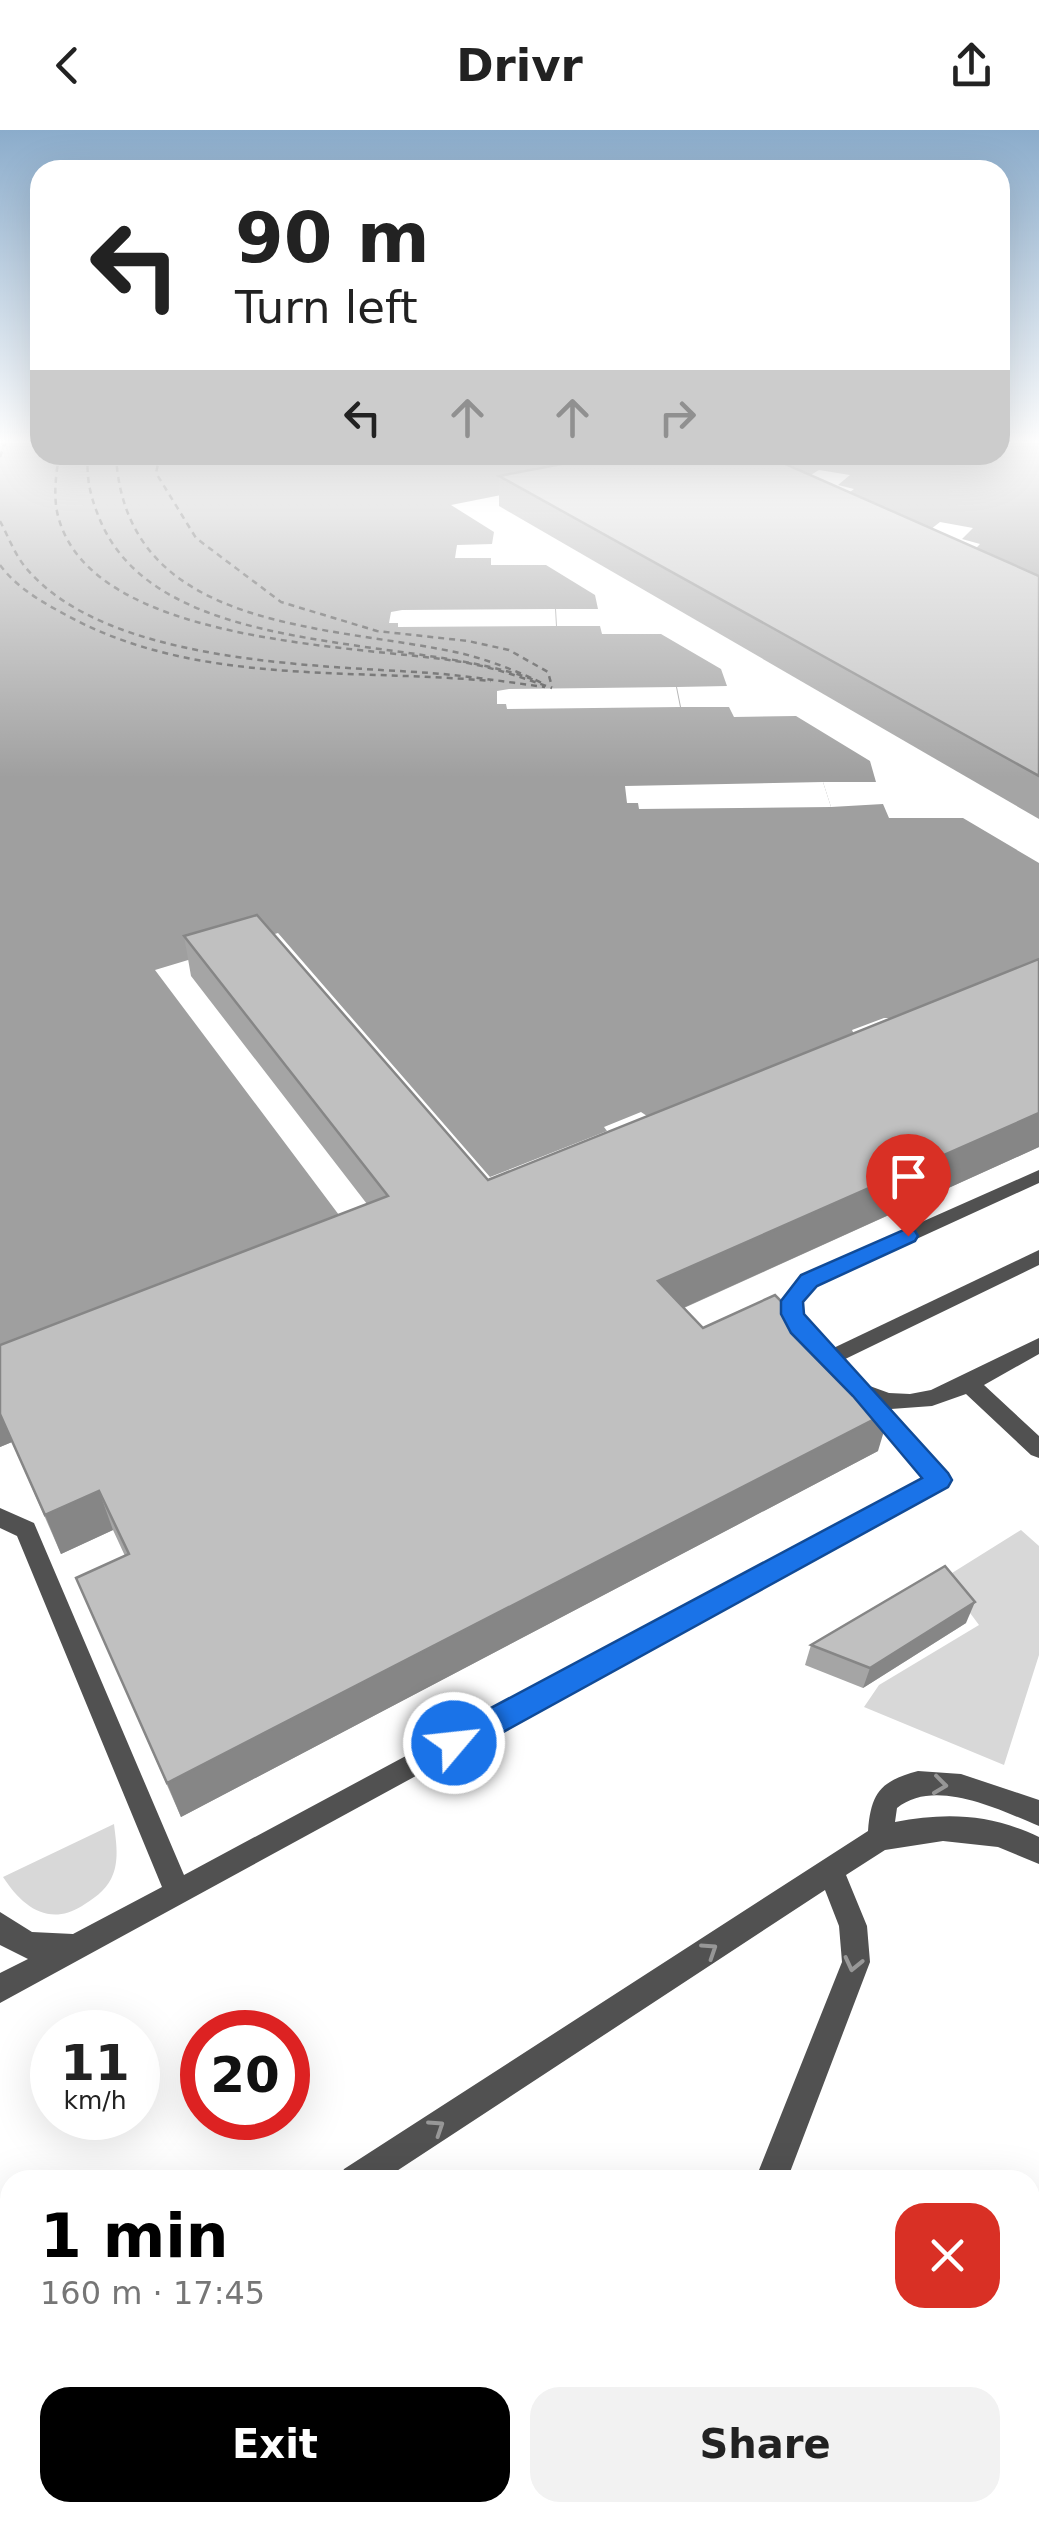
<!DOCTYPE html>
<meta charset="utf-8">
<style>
:root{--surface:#fff;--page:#f2f2f2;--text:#222;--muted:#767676;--accent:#000}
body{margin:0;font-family:"DejaVu Sans",sans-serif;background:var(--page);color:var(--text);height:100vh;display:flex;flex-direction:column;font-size:38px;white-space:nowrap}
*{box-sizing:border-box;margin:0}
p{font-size:32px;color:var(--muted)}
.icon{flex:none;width:55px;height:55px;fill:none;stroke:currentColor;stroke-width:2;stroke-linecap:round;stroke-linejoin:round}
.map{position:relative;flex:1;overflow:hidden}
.details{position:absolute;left:0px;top:2040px;width:1040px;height:352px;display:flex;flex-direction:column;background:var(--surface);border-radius:30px 30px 0 0;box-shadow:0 10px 40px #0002}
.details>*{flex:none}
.guide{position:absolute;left:30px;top:30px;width:980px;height:305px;border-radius:30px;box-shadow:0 10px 40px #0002;background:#fff;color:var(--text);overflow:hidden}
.speed{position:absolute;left:30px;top:1880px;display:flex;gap:20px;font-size:50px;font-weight:700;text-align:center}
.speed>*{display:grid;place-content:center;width:130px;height:130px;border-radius:50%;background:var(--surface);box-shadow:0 10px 40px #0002;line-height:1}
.speed small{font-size:25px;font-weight:400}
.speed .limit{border:15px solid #d22;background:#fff;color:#111}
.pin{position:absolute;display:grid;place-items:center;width:85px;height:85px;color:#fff;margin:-102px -42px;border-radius:50% 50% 50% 0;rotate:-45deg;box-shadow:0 0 10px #0007}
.pin .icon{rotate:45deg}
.me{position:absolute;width:110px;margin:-55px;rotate:62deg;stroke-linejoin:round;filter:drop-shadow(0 0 8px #0008)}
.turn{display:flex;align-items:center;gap:35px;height:210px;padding:0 40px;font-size:45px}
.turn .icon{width:130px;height:130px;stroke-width:2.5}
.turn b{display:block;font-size:70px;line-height:85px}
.lanes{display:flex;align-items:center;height:95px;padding:0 40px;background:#0003;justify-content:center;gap:50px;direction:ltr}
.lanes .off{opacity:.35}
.round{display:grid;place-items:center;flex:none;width:105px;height:105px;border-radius:30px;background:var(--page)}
.head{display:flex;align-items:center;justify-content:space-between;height:170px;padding:0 40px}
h1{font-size:60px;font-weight:700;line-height:75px;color:var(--accent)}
.button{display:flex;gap:20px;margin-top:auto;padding:20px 40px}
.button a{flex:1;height:115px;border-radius:30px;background:var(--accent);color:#fff;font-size:40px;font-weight:700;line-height:115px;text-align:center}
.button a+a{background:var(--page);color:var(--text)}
header{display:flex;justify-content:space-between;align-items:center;height:130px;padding:0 40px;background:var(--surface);font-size:45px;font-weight:700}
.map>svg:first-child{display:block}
</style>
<header><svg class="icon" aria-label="back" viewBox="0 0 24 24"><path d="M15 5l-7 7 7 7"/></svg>Drivr<svg class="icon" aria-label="share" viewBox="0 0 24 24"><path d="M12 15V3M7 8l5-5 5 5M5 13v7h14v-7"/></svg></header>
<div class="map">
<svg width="1039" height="2392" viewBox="0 0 1039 2392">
<rect width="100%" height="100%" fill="#fff"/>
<g fill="#d8d8d8">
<path d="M 1021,1400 L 1039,1416 L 1039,1525 L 1004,1635 L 864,1577 L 879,1555 L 979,1495 L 944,1448 Z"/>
<path d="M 114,1694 C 116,1712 120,1732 111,1749 C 105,1761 93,1769 82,1776 C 48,1797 22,1776 3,1747 Z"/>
</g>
<g fill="#9f9f9f">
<path d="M 0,313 L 40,313 L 40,325 L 701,325 L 451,375 L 494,402 L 492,414 L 457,415 L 455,428 L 491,428 L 491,435 L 546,435 L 595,465 L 598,479 L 556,479 L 557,496 L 600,496 L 602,504 L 661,504 L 721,539 L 727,556 L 677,557 L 681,577 L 729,577 L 734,587 L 796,586 L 870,631 L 876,652 L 823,652 L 831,677 L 883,674 L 889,688 L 963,688 L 1039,733 L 1039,834 L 899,888 L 884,888 L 852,900 L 855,906 L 647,986 L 641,982 L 604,997 L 607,1001 L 490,1047 L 278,803 L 155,840 L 351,1101 L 0,1229 Z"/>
<path d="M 1000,313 L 1039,313 L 1039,461 L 965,430 L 980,414 L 962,409 L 973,398 L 940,392 L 926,403 L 837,372 L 854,359 L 838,355 L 850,345 L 819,340 L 804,349 L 735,325 L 1000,325 Z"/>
</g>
<g fill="#fff">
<path d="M 555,479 L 556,496 L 398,497 L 398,493 L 389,493 L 391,482 L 402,480 Z"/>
<path d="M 676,557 L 680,577 L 507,579 L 506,574 L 497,574 L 497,561 L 509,559 Z"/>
<path d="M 823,652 L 831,677 L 639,679 L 638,673 L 627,673 L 625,656 Z"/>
</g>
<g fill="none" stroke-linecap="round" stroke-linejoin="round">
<g stroke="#404040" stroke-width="2.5" stroke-dasharray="6 5" stroke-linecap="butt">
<path d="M 59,325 C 56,345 53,366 58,386 C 91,514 353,515 456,531 C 489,536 521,547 552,558"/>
<path d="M 88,325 C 86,346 90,365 98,385 C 154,533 413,502 537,551"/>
<path d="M 116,325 C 125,505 334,494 464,524 C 491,531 517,541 542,553"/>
<path d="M 160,325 L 156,343 L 196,408 L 281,472 L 377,501 L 468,511 L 509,520 L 548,542 L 552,557"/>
<path d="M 0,327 L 5,313"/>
<path d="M 0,391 C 8,406 15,425 26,438 C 107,534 315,535 431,543 C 469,546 507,552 545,557"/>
<path d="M 0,435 C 17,458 42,472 66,485 C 195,556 349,538 491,551"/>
</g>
<g fill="#515151" fill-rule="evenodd">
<path d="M 1039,1040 L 1039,1053 L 816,1155 L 802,1172 L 803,1183 L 815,1203 L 805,1210 L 798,1208 L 783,1184 L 782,1171 L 802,1145 Z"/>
<path d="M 1039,1120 L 1039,1135 L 837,1233 L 823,1233 L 820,1228 L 823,1223 Z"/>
<path d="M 1039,1208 L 1039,1224 L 984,1255 L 1039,1306 L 1039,1328 L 1031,1325 L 966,1264 L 932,1276 L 891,1279 L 947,1344 L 950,1350 L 947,1356 L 0,1873 L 0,1843 L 28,1829 L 0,1815 L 0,1782 L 32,1802 L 73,1804 L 162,1757 L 17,1406 L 0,1398 L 0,1378 L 34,1393 L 184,1745 L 924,1348 L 864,1276 L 857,1263 L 860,1257 L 867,1255 L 889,1263 L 910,1264 L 931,1260 Z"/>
<path d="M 918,1641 L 961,1644 L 1039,1670 L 1039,1696 C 1000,1680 935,1647 897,1678 L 895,1692 C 947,1682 991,1684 1039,1707 L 1039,1734 L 998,1717 L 943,1711 L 885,1720 L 846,1745 L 867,1796 L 870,1832 L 787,2050 L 755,2050 L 842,1832 L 839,1796 L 825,1760 L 383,2050 L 339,2050 L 344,2039 L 868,1701 C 871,1662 881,1651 918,1641 Z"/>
<path d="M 1039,2323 L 1039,2392 L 1010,2392 L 1012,2382 L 1030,2382 L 1030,2326 Z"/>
<path d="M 356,2382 L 393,2382 L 397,2392 L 360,2392 Z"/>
<path d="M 530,2382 L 574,2382 L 570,2392 L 526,2392 Z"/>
</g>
</g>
<g fill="#a5a5a5">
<path d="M 499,346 L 1039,446 L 1039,689 L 499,376 Z"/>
<path d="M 184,806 L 488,1050 L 1039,1017 L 684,1178 L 703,1198 L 878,1321 L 181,1687 L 76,1448 L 125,1426 L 113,1400 L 61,1424 L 12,1312 L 0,1317 L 0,1215 L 367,1074 L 191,846 Z"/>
<path d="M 966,1493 L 863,1558 L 805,1535 L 811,1515 Z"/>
</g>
<g fill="#868686">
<path d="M 1039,983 L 1039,1017 L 654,1191 L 658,1151 Z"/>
<path d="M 890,1281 L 878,1321 L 181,1687 L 167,1653 Z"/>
<path d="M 0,1285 L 12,1312 L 0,1317 Z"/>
<path d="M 99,1361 L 113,1400 L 61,1424 L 45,1385 Z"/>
<path d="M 975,1472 L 966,1493 L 863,1558 L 870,1538 Z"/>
</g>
<g fill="#c0c0c0" stroke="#868686" stroke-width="2.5">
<path d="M 609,325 L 765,325 L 1039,446 L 1039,646 L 499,346 Z"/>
<path d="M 257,785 L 488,1050 L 1039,829 L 1039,983 L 658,1151 L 703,1198 L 775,1165 L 890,1281 L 167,1653 L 76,1448 L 129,1424 L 99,1361 L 45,1385 L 0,1284 L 0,1215 L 388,1066 L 184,806 Z"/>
<path d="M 945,1436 L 975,1472 L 870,1538 L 811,1515 Z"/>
</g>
<defs><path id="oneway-chevron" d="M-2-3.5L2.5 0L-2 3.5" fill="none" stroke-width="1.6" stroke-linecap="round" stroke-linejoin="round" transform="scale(2.5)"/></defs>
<g stroke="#979797">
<use href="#oneway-chevron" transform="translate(940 1655) rotate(7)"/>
<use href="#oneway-chevron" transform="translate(710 1820) rotate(-33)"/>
<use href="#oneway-chevron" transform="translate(853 1834) rotate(103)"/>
<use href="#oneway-chevron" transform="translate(437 1997) rotate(-33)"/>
</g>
<linearGradient id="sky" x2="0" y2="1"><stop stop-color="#8baccb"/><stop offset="0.48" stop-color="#fff"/><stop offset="1" stop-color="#fff" stop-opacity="0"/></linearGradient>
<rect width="1039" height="648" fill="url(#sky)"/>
<path fill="#1a73e8" stroke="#114b97" stroke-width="2.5" d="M 908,1098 L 915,1101 L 918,1106 L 915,1111 L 817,1156 L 803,1172 L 804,1184 L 948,1343 L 952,1350 L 948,1357 L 465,1623 L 454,1626 L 444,1623 L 440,1613 L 444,1603 L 922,1348 L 853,1266 L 791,1203 L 781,1184 L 781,1171 L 801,1145 Z"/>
</svg>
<div class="speed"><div>11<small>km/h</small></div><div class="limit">20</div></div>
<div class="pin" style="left:908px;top:1106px;background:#d93025"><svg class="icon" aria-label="arrive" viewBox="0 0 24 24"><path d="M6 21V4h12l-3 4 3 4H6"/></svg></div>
<svg class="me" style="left:454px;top:1613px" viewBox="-20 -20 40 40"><circle r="17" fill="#1a73e8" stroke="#fff" stroke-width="3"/><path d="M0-11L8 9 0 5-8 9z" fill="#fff"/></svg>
<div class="guide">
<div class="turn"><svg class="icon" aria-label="left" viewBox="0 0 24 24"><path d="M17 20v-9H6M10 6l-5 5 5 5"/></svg><div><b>90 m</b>Turn left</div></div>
<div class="lanes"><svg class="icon" aria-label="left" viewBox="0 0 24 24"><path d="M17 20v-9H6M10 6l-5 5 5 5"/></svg><svg class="icon off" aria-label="ahead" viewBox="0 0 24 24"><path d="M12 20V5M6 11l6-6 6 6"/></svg><svg class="icon off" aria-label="ahead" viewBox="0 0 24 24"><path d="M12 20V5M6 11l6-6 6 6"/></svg><svg class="icon off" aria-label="right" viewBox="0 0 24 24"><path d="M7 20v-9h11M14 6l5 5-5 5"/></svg></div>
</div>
<section class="details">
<div class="head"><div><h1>1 min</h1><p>160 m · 17:45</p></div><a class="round" style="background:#d93025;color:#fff"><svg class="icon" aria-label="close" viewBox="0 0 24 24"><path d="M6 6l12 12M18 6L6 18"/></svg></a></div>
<div class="button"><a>Exit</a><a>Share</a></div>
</section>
</div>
